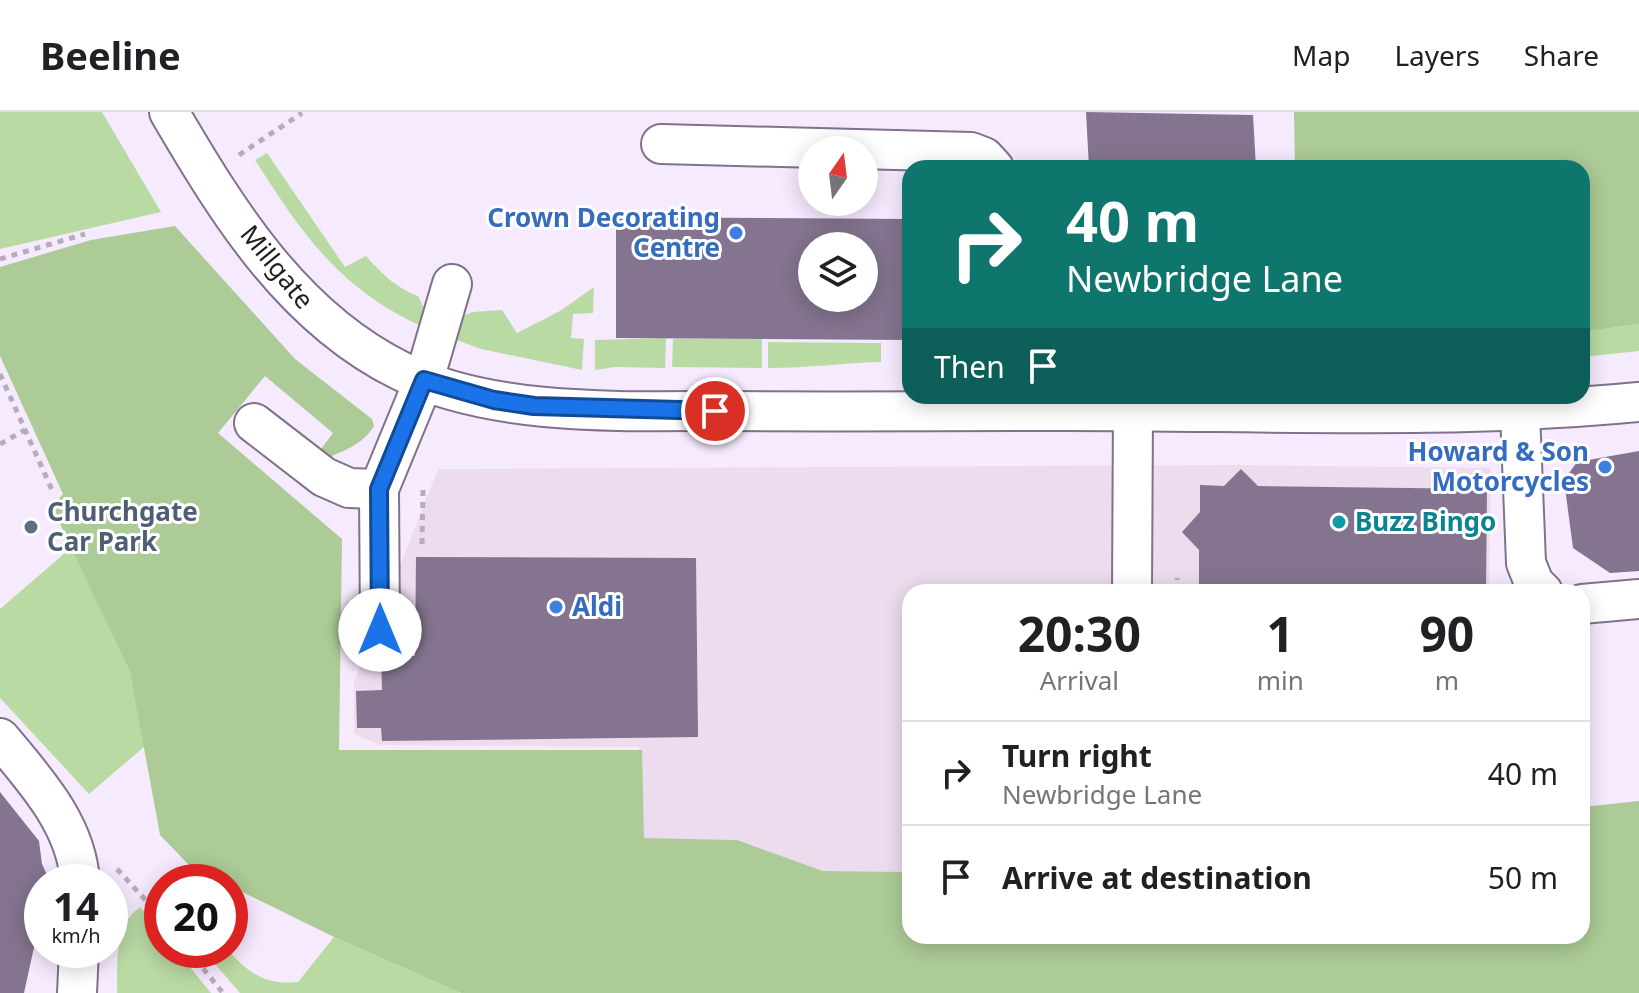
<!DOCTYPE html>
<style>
:root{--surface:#fff;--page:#f6f6f6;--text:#202124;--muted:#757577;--line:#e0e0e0}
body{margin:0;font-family:"Noto Sans",sans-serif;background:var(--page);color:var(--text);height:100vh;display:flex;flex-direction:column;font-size:30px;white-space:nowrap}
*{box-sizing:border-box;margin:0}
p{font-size:26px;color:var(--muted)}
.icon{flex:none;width:44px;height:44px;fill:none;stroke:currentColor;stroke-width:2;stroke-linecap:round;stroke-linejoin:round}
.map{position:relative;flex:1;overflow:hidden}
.side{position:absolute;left:902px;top:472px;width:688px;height:360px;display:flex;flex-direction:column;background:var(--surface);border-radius:24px;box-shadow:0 4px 20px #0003}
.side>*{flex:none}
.guide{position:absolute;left:902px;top:48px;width:688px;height:244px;border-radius:24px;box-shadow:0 4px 20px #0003;background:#0f766e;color:#fff;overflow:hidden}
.needle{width:52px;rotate:14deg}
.controls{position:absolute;left:798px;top:24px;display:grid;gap:16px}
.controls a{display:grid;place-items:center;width:80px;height:80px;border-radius:50%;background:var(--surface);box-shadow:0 4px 20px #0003;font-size:40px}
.speed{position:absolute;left:24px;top:752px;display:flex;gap:16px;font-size:40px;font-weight:700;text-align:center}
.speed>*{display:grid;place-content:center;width:104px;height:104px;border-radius:50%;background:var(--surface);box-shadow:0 4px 20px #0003;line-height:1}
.speed small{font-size:20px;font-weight:400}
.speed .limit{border:12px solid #d22;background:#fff;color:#111}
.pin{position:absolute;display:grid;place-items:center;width:68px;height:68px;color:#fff;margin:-34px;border:4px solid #fff;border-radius:50%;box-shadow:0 2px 8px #0007}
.me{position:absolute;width:88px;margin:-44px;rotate:0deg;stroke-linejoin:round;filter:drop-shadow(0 0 6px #0008)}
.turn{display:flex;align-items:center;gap:28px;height:168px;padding:0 32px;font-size:36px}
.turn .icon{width:104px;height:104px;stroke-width:2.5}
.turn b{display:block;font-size:56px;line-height:68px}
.then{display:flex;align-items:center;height:76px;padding:0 32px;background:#0003;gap:16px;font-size:30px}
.eta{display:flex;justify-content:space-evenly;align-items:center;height:136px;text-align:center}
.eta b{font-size:48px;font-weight:700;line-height:56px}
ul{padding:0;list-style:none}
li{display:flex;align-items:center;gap:24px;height:104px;padding:0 32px;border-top:2px solid var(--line)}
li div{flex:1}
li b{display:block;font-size:30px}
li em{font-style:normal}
header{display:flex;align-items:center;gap:48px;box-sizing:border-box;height:112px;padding:0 40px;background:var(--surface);border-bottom:2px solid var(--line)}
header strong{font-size:38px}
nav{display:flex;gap:44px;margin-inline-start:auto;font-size:28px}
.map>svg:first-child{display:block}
</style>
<header>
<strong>Beeline</strong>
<nav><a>Map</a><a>Layers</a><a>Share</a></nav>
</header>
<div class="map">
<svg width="1639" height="881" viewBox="0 0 1639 881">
<rect width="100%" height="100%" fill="#f6ebfe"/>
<path fill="#ecdcee" d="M 1238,353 L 1491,356 L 1489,480 L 910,480 L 910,760 L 823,759 L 737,728 L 644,726 L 639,635 L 380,633 L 354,622 L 354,570 L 438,357 Z"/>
<g fill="#badaa4">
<path d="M 0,0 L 102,0 L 161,100 L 0,137 Z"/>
<path d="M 267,41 L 345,155 L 366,144 C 381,161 396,176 418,184 L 425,198 L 421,214 C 339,176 302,122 255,48 Z"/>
<path d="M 594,175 L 593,201 L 573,202 L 571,226 L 584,227 L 582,258 L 481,237 L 454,227 L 459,206 L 472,200 L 502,198 L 517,221 L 560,199 Z"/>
<path d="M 1639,212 L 1639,239 L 1582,245 L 1582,220 Z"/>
<path d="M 666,226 L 665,256 L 615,255 L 595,258 L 595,228 Z"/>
<path d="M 673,227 L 762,227 L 762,256 L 672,255 Z"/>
<path d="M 768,230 L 881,231 L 881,250 C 843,251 807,256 768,256 Z"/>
<path d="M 72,435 L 130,560 L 145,634 L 89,682 L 0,586 L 0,497 Z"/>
<path d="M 140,795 L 162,821 L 162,838 L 176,838 L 211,881 L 117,881 C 118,851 113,814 140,795 Z"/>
<path d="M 334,825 L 461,881 L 240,881 L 203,838 L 228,838 C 249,862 266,873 298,870 Z"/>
</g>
<g fill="#accb96">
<path d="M 1294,0 L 1639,0 L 1639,212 L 1582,220 L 1582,56 L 1295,56 Z"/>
<path d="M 175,114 L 295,247 L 372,307 L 374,314 C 363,332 346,338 327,346 L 318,341 L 333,321 L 265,264 L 218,321 L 342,427 L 339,638 L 642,638 L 644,726 L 737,728 L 823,759 L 910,760 L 910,824 L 1582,824 L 1582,695 L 1639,689 L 1639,881 L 461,881 L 334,825 L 230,774 L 230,770 L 223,770 L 188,752 L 160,723 L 130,560 L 52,395 L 63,382 L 0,244 L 0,155 L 91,128 Z"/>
</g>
<g fill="#84748f" fill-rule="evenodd">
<path d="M 1086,0 L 1253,3 L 1256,56 L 1089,56 Z"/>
<path d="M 616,105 L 910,107 L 910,228 L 616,226 ZM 812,134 L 864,134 L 864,186 L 812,186 Z"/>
<path d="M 1639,339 L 1639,459 L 1610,461 L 1573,436 L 1564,368 L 1577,350 Z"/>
<path d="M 1241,357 L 1258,374 L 1487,377 L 1486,480 L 1199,480 L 1199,438 L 1182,420 L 1200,400 L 1200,373 L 1224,374 Z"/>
<path d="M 416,445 L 696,446 L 698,625 L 382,629 L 381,616 L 357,616 L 356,579 L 382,578 L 381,543 L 415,544 Z"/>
<path d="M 0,680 L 39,729 L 42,752 L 49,767 L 42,770 L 42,799 L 24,881 L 0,881 Z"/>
</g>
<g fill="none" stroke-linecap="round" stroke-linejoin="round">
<defs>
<g id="minor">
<path d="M 169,0 C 228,101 293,206 401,259 C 493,305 624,299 725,299 C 832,300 939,299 1046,299 C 1243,298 1442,309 1639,290"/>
<path d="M 661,32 L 971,40 L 984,45 L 994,56"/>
<path d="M 1520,300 L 1526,451 L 1534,471 L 1543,480"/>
<path d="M 254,311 L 324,365 L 349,376 L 379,377"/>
<path d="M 1132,480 L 1133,298"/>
<path d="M 1582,492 L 1639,487"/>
<path d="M 380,518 L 379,377 L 424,268 L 452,172"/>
<path d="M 0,626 C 35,668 77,713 80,770"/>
<path d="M 77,881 L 79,838"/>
</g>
</defs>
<use href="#minor" stroke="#81718d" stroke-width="42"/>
<g stroke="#b6acbd" stroke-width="5" stroke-dasharray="6 6" stroke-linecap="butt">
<path d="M 239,43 L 302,1"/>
<path d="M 0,147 L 85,122"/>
<path d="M 0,262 L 52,378"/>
<path d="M 0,332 L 25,318"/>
<path d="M 422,432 L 423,378"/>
<path d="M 1177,480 L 1177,466"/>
<path d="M 117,757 L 162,806"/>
<path d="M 188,838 L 223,881"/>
</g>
<use href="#minor" stroke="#fff" stroke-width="38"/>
</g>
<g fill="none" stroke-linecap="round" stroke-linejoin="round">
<defs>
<path id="route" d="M 380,518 L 379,377 L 424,268 L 494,288 L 534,294 L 715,299"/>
</defs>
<use href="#route" stroke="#114b97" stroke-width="20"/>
<use href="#route" stroke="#1a73e8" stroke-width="14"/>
</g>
<g fill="#3f7fe0" stroke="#fff" stroke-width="3">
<circle cx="736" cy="121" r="8"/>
<circle cx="1605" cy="355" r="8"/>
<circle cx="556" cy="495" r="8"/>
</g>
<circle fill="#0f9aa8" stroke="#fff" stroke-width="3" cx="1339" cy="410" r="8"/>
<circle fill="#5c6f8a" stroke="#fff" stroke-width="3" cx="31" cy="415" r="8"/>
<g text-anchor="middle" stroke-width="6" stroke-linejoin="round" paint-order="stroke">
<g font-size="26" font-weight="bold" fill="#366cbe" stroke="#fff" text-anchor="end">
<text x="720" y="115">Crown Decorating<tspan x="720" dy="30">Centre</tspan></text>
<text x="1589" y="349">Howard &amp; Son<tspan x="1589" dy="30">Motorcycles</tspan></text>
<text x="572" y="504" text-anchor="start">Aldi</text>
</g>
<g font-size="26" fill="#221b26" stroke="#fff">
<text transform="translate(277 155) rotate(51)" y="9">Millgate</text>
</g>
<g font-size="26" font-weight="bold" fill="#4e5e75" stroke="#fff" text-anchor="start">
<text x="47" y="409">Churchgate<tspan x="47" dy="30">Car Park</tspan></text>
</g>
<g font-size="26" font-weight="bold" fill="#0d838f" stroke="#fff" text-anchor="start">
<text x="1355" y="419">Buzz Bingo</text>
</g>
</g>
</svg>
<div class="controls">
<a><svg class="needle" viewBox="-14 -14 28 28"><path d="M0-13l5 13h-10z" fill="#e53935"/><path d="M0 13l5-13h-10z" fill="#757577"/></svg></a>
<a><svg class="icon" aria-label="layers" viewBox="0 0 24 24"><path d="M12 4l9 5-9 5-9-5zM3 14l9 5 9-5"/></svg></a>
</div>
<div class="speed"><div>14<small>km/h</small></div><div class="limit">20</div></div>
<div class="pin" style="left:715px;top:299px;background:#d93025"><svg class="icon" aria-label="arrive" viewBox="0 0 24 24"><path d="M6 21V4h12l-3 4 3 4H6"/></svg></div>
<svg class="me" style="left:380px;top:518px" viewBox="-20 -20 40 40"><circle r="19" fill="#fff"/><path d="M0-13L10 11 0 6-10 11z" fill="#1a73e8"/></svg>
<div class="guide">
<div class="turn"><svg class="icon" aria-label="right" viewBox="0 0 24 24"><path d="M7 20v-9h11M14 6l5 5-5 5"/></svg><div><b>40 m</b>Newbridge Lane</div></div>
<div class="then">Then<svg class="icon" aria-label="arrive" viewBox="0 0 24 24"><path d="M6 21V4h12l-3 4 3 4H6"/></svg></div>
</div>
<section class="side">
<div class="eta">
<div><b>20:30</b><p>Arrival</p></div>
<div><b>1</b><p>min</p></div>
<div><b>90</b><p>m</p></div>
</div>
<ul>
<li><svg class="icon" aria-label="right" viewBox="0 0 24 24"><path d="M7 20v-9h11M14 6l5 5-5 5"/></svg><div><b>Turn right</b><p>Newbridge Lane</p></div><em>40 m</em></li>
<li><svg class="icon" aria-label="arrive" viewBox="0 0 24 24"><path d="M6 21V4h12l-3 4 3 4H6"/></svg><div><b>Arrive at destination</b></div><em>50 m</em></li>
</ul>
</section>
</div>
